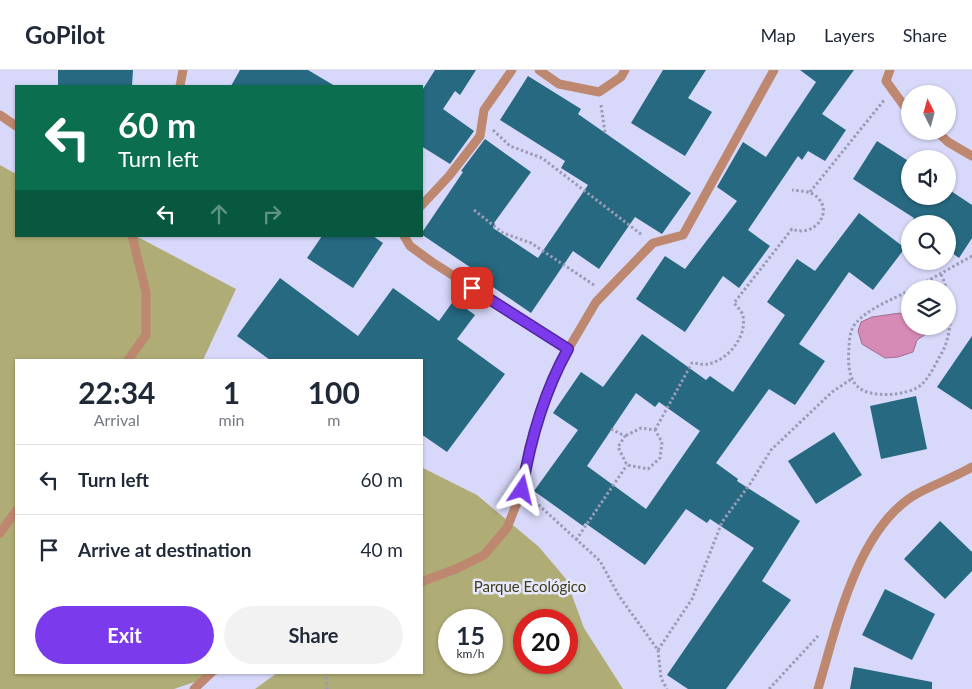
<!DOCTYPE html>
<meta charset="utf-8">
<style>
:root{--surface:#fff;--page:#f2f2f3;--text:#1f2937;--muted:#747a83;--line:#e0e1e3;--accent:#7c3aed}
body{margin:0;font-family:Lato,sans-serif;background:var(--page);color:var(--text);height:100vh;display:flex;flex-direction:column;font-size:19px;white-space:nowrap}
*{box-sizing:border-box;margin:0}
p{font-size:16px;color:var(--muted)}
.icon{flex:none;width:28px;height:28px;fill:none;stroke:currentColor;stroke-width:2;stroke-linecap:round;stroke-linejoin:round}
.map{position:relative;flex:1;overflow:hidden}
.sheet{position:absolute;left:15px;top:289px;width:408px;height:315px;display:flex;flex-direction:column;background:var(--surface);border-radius:0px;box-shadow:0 1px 4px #0004}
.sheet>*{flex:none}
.hud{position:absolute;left:15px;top:15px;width:408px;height:152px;border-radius:0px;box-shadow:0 1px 4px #0004;background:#0b6e4f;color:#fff;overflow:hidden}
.needle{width:32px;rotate:354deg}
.controls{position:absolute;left:901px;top:15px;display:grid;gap:10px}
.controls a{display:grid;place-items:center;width:55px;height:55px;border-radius:50%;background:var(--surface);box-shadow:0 1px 4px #0004;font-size:25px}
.speed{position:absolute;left:438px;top:539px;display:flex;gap:10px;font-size:25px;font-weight:700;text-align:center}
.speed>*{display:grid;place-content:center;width:65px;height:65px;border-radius:50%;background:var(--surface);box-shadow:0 1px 4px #0004;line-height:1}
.speed small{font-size:12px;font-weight:400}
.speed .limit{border:8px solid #d22;background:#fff;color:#111}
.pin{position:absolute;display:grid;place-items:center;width:42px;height:42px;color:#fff;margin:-21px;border-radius:10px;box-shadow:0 2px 8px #0006}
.me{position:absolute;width:55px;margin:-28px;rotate:10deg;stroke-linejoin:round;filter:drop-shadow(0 0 4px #0008)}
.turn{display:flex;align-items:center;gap:18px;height:105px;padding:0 20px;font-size:22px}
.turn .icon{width:65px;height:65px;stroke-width:2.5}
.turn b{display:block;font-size:35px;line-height:42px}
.lanes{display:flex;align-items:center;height:48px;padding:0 20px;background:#0003;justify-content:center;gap:25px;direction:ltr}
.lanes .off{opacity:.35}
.eta{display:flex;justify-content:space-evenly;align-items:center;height:85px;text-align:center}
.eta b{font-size:30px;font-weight:700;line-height:35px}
.cta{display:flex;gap:10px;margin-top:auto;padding:10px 20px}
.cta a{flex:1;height:58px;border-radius:30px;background:var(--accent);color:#fff;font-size:20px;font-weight:700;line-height:58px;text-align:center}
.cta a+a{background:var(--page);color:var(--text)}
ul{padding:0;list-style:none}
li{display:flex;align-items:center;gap:15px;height:70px;padding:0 20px;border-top:1px solid var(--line)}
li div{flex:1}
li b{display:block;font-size:19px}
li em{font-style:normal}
header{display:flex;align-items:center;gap:30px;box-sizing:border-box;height:70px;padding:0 25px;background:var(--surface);border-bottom:1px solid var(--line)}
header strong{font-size:24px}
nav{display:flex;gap:28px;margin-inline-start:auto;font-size:18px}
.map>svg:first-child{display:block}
</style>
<header>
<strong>GoPilot</strong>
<nav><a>Map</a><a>Layers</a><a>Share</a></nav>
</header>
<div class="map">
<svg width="972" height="619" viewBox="0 0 972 619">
<rect width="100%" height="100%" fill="#d8d9fa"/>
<g fill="#b0ac76" fill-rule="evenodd">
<path d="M 0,95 L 16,104 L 16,166 L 136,166 L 236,219 L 203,290 L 16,290 L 16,602 L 221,603 L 174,619 L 0,619 Z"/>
<path d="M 421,397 L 477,425 L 539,477 L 566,509 L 584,558 L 623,619 L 255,619 L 277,603 L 421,602 ZM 449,550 L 491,550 L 491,592 L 449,592 ZM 524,550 L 566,550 L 566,592 L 524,592 Z"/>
</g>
<path fill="#d68bb6" stroke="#a26d91" d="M 900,243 L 905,246 L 910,245 L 910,256 L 933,256 L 932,260 L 917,270 L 913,282 L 898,287 L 885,288 L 862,274 L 858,261 L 861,252 L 872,247 Z"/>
<g fill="#266980" fill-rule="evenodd">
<path d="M 58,0 L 133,0 L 132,16 L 58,16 Z"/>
<path d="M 240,0 L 308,0 L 335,16 L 231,16 Z"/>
<path d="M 435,0 L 476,0 L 460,25 L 455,21 L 443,39 L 474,61 L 450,94 L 421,76 L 421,22 Z"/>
<path d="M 663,0 L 706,0 L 688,28 L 712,42 L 685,86 L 631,53 Z"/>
<path d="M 800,0 L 854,0 L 822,44 L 846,60 L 825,91 L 808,81 L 802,90 L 798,86 L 748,160 L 770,176 L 739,218 L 723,206 L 685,262 L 636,229 L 665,186 L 685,199 L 737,131 L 717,117 L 743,72 L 766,87 L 816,12 Z"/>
<path d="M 528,6 L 581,39 L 578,44 L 691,123 L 662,164 L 635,147 L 599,199 L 573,181 L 531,243 L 484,211 L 486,208 L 421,164 L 463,102 L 461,101 L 485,69 L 531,102 L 494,153 L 495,154 L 493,158 L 538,188 L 588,115 L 561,98 L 565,91 L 500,50 Z"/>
<path d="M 877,71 L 910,92 L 910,126 L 948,126 L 948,119 L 972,135 L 972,168 L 959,188 L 948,180 L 948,154 L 910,154 L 914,148 L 853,109 Z"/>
<path d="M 859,143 L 905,178 L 873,220 L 849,202 L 799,274 L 825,291 L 795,335 L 769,319 L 716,393 L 738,409 L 737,411 L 800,451 L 762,511 L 791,530 L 726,619 L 688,619 L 667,605 L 754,478 L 710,449 L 707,453 L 686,439 L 645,495 L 585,453 L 583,456 L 534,421 L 578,360 L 553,343 L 581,302 L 603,317 L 642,264 L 706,310 L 710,306 L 733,322 L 785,245 L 767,232 L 797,189 L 815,201 ZM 636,323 L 655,337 L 659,332 L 700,361 L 646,439 L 587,396 Z"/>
<path d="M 322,166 L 373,166 L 383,173 L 353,218 L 307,188 Z"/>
<path d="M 280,208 L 358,266 L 393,218 L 439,251 L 454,230 L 475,245 L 457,269 L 505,304 L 447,382 L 421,364 L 421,290 L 270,290 L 237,266 Z"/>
<path d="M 972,266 L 972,340 L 937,317 Z"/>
<path d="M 916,326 L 927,379 L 881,389 L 870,336 Z"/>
<path d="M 834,362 L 862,405 L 816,434 L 788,391 Z"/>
<path d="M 940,451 L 972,482 L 972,501 L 945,529 L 904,489 Z"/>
<path d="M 885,519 L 935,544 L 912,590 L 862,565 Z"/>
<path d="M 854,597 L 932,612 L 932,619 L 850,619 Z"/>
</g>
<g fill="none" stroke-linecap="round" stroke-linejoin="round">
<g stroke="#9b9bb8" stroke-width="3" stroke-dasharray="2.5 2.5" stroke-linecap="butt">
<path d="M 601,35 L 605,63"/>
<path d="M 493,60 L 510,76 L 542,88 L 642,165"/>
<path d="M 810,122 L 885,29"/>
<path d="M 474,140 L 503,163 L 531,173 L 594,215"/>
<path d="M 913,219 L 972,186"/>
<path d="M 910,220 C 892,230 868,238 855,254 C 850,260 849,271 849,279 C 848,291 848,307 857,316 C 869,329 908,326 921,315 C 929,308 935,295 940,286 C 955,262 952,226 940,202"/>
<path d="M 611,359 L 625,366 L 618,377 L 627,395 L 648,399 L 660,388 L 662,372 L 655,360 L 641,358 L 625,366"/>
<path d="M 655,360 L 692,293 C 697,293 703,295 708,294 C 728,290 747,267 743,246 C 742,241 737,237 734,233 L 792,159 C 814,168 833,143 818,128 C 812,121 800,121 792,120"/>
<path d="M 531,428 L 600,491 L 619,526 L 658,580 L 692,529 L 722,452 L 750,414 L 771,380 L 832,322 L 853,308"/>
<path d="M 576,470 L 627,395"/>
<path d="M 658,580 L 661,608 L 667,619"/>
<path d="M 326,602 L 327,619"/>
<path d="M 769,619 L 818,566"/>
</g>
<g stroke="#be8870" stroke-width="9">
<path d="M 539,0 L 559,14 L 599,22 L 621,7 L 625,0"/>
<path d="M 890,0 L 886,11 L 910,44"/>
<path d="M 180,16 L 183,0"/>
<path d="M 0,45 L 16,56"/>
<path d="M 936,61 L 948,72 L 972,86"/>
<path d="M 421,136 L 449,106 L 480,66 L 484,40 L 512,0"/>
<path d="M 404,166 L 410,176 L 432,192 L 568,279"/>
<path d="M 128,290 L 146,265 L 146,222 L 132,166"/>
<path d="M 0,463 L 16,441"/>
<path d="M 421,512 L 458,498 L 484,485 L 507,458 L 522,420 L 529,377 L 538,350 L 563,288 L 596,232 L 653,173 L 683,165 L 774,0"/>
<path d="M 194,619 L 212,602"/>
<path d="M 818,619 C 836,559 856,462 913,426 C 932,415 953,408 972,397"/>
</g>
</g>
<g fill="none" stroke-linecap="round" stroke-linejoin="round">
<defs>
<path id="route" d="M 472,218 L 568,279 C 544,322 530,371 522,420"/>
</defs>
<use href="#route" stroke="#51269a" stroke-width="12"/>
<use href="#route" stroke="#7c3aed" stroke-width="9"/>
</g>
<g text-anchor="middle" stroke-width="5" stroke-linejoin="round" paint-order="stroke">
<g font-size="15" fill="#3f3c18" stroke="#e7e7fd">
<text x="530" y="522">Parque Ecológico</text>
</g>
</g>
</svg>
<div class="controls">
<a><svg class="needle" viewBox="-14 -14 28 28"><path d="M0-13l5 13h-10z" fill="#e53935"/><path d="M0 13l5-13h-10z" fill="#747a83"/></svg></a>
<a><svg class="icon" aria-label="sound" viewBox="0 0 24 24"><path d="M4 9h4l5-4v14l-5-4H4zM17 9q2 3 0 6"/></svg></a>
<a><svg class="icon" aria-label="search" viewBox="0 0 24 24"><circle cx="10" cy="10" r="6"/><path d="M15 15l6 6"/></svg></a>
<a><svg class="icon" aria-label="layers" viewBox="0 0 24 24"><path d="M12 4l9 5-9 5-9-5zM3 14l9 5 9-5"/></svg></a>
</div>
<div class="speed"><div>15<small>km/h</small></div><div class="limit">20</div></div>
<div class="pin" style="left:472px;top:218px;background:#d93025"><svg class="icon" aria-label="arrive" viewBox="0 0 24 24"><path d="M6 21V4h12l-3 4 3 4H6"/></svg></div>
<svg class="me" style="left:522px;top:420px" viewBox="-20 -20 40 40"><path d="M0-17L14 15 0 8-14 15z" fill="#7c3aed" stroke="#fff" stroke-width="4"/></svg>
<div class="hud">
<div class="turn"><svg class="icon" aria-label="left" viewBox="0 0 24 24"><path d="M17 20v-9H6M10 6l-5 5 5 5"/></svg><div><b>60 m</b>Turn left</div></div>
<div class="lanes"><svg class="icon" aria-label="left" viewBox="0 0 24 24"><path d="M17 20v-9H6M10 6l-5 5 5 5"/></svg><svg class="icon off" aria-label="ahead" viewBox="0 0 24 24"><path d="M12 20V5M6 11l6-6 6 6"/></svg><svg class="icon off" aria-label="right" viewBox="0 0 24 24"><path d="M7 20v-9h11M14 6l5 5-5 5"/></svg></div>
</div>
<section class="sheet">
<div class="eta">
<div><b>22:34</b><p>Arrival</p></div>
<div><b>1</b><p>min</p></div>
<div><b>100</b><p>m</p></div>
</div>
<ul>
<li><svg class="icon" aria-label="left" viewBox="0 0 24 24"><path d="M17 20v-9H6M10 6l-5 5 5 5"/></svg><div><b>Turn left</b></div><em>60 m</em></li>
<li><svg class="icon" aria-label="arrive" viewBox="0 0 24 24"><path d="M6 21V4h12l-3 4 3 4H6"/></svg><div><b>Arrive at destination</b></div><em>40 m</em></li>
</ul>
<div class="cta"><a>Exit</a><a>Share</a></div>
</section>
</div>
